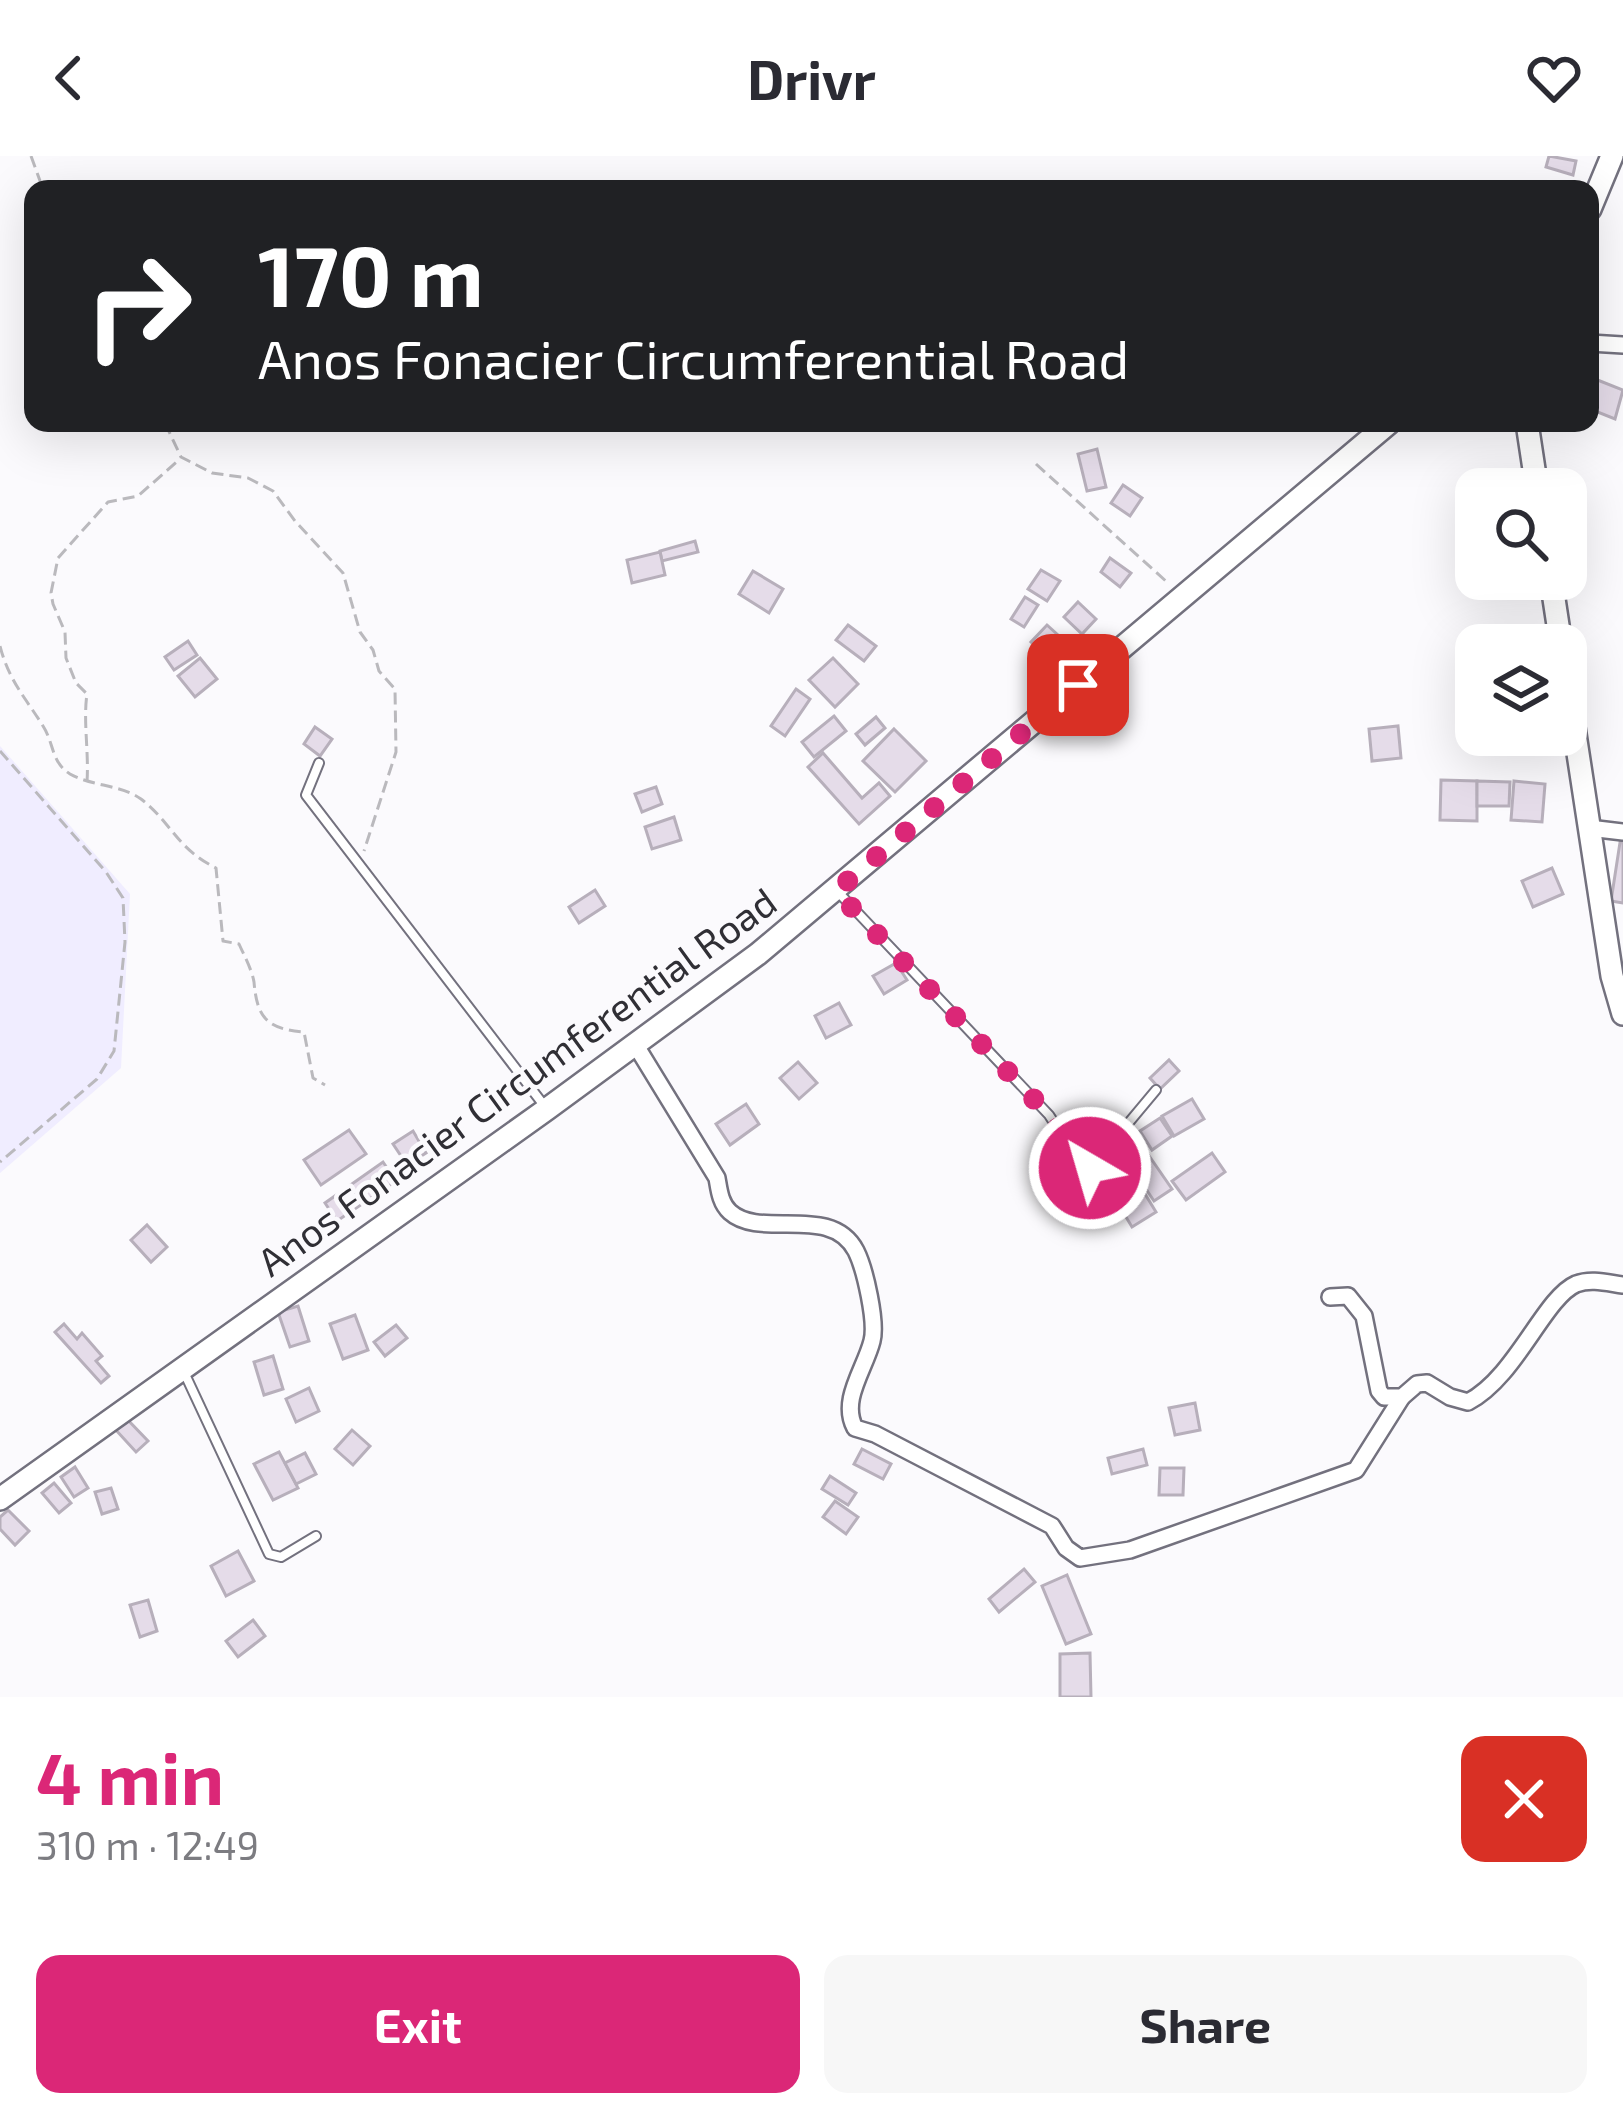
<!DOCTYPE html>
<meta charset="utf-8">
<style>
:root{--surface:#fff;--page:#f7f7f7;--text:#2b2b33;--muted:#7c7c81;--accent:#db2777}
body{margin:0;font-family:"Exo 2",sans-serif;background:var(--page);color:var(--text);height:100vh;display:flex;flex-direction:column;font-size:45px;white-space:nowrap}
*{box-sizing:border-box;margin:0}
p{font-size:39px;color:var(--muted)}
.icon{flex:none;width:66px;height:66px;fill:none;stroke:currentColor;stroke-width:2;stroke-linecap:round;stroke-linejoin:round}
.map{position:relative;height:1541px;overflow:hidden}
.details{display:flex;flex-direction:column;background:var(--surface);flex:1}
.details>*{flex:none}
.hud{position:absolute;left:24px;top:24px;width:1575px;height:252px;border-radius:24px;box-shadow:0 12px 48px #0002;background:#202124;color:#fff;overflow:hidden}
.controls{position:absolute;left:1455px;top:312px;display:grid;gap:24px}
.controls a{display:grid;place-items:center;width:132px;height:132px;border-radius:24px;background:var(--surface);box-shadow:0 12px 48px #0002;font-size:60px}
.pin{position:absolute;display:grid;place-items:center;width:102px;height:102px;color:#fff;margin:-51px;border-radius:24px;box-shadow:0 6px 18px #0006}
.me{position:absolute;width:132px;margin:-66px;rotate:322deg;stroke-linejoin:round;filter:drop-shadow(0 0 9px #0008)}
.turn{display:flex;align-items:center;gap:42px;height:252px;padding:0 36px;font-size:54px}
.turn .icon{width:156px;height:156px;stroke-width:2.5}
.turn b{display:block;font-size:84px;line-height:102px}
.round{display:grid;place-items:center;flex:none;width:126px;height:126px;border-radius:24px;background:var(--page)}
.headline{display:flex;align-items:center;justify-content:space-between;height:204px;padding:0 36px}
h1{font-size:72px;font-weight:700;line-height:90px;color:var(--accent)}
.button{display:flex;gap:24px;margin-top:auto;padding:24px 36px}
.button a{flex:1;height:138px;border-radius:24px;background:var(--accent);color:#fff;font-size:48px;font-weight:700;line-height:138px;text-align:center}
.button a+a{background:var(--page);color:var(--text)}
header{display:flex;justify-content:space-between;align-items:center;height:156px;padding:0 36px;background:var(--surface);font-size:54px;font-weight:700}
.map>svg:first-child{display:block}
</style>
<header><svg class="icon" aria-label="back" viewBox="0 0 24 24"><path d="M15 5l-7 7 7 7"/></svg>Drivr<svg class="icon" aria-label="heart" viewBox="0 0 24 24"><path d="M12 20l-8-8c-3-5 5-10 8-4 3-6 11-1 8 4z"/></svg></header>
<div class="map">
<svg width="1623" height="1541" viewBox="0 0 1623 1541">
<rect width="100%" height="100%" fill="#fbfafd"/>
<path fill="#f0edff" d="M 0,590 L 130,738 L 121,912 L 0,1017 Z"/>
<g fill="#e5dce9" stroke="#b7afbb" stroke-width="3">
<path d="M 1549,0 L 1576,5 L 1573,19 L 1546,11 Z"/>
<path d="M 1590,221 L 1623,234 L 1615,263 L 1590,253 Z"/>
<path d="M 1097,293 L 1106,331 L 1087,335 L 1078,298 Z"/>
<path d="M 1123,329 L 1142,342 L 1130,360 L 1111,347 Z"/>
<path d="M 695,385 L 698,396 L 662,405 L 660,395 Z"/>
<path d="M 660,396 L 665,419 L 632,427 L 627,404 Z"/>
<path d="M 1110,402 L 1131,417 L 1120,431 L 1101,416 Z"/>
<path d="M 1041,414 L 1060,425 L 1047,445 L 1028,433 Z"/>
<path d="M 753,415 L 783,433 L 769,457 L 739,438 Z"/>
<path d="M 1025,441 L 1038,449 L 1024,471 L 1011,463 Z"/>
<path d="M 1078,446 L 1096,463 L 1082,478 L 1064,461 Z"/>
<path d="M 848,469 L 876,490 L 864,505 L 836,484 Z"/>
<path d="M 1047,469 L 1069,489 L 1052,506 L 1031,486 Z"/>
<path d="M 188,485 L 197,499 L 174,514 L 165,501 Z"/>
<path d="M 200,502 L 217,523 L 195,541 L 178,520 Z"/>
<path d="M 833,502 L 858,528 L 835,551 L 809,524 Z"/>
<path d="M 796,533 L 810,543 L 785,580 L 771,570 Z"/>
<path d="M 834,560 L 846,575 L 814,601 L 802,586 Z"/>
<path d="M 876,561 L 885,572 L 865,589 L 856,578 Z"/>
<path d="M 1398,570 L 1401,602 L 1372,605 L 1369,573 Z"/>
<path d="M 315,571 L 332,583 L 320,600 L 304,588 Z"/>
<path d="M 894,573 L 926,605 L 895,636 L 863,605 Z"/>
<path d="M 823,597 L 862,642 L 879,627 L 890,640 L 859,668 L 808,611 Z"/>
<path d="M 1441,624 L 1477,625 L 1477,665 L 1440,664 Z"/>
<path d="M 1477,625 L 1510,626 L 1509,650 L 1477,650 Z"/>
<path d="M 1514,625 L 1545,628 L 1542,666 L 1511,664 Z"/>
<path d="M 656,631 L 662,648 L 642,656 L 635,638 Z"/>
<path d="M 674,661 L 681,684 L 652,693 L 645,671 Z"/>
<path d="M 1621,680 L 1623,680 L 1623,747 L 1611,745 Z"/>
<path d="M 1552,712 L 1563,738 L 1533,751 L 1522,725 Z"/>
<path d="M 595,734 L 605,750 L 579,767 L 569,751 Z"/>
<path d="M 896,807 L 907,824 L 884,838 L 873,820 Z"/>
<path d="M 839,847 L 851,869 L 826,882 L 815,860 Z"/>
<path d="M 1169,904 L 1179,915 L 1160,933 L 1150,922 Z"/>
<path d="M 798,906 L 817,927 L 799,943 L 780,922 Z"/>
<path d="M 1192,943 L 1204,963 L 1174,980 L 1162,960 Z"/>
<path d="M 746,948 L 759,968 L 730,989 L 716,968 Z"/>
<path d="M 1160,962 L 1172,980 L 1152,994 L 1140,975 Z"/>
<path d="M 349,974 L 366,998 L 321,1029 L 304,1004 Z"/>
<path d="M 413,975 L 426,997 L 407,1009 L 393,988 Z"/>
<path d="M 1143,991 L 1172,1033 L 1154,1045 L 1126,1003 Z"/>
<path d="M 1212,997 L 1225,1016 L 1186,1044 L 1172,1025 Z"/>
<path d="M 1123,1002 L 1156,1056 L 1132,1071 L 1099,1016 Z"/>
<path d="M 383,1006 L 396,1025 L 337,1065 L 325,1047 Z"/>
<path d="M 147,1069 L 167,1091 L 151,1106 L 131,1084 Z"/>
<path d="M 298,1150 L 309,1185 L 290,1191 L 278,1156 Z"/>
<path d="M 355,1159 L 368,1194 L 343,1203 L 330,1168 Z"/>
<path d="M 64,1168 L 77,1183 L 82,1177 L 102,1200 L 96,1205 L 109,1220 L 101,1227 L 55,1176 Z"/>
<path d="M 396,1169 L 407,1182 L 385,1200 L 374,1186 Z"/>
<path d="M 273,1200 L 283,1233 L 264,1239 L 254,1206 Z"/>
<path d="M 309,1232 L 319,1255 L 296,1266 L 286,1243 Z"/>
<path d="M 1195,1247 L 1200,1274 L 1175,1279 L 1169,1252 Z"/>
<path d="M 126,1262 L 148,1285 L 136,1296 L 114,1272 Z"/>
<path d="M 352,1274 L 370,1290 L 353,1309 L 335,1293 Z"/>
<path d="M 862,1293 L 891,1308 L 883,1323 L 854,1308 Z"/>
<path d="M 1143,1293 L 1147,1309 L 1112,1318 L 1108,1302 Z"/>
<path d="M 279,1296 L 298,1332 L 273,1344 L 254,1308 Z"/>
<path d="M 305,1297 L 316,1318 L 296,1328 L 285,1307 Z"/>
<path d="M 75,1311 L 88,1332 L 74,1341 L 61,1321 Z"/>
<path d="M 1160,1312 L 1184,1312 L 1183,1339 L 1159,1339 Z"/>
<path d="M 830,1320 L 856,1337 L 848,1349 L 822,1333 Z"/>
<path d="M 54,1327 L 71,1347 L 59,1357 L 42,1337 Z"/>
<path d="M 111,1332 L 118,1353 L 102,1358 L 95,1336 Z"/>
<path d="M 835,1345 L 858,1361 L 846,1378 L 823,1361 Z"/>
<path d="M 8,1354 L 29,1375 L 15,1389 L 0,1373 L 0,1361 Z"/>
<path d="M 238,1395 L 254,1425 L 226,1440 L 211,1410 Z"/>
<path d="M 1024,1413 L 1035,1426 L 999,1456 L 989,1443 Z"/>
<path d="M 1067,1419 L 1091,1478 L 1066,1488 L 1042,1430 Z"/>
<path d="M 148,1444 L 157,1475 L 140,1481 L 130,1449 Z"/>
<path d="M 253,1464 L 265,1480 L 238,1501 L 226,1485 Z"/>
<path d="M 1090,1497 L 1091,1541 L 1060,1541 L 1060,1498 Z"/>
</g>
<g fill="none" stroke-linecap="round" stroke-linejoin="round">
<defs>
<g id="lane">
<path d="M 319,607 L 306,639 L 546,952"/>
<path d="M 838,736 L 1049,959 L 1082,1010 L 1090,1013 L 1156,934"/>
<path d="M 183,1214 L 269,1398 L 281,1401 L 316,1380"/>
</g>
<g id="street">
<path d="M 1590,187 L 1623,189"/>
<path d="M 1589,672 L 1623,676"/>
<path d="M 635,888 L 717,1022 C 719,1033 720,1047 730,1056 C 761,1084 831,1047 856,1095 C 865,1113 877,1166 872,1185 C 865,1213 840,1244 855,1272 L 875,1278 L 1052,1370 L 1066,1392 L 1080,1402 L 1130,1394 L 1356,1314 L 1402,1241"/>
<path d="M 1330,1141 L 1348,1140 L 1364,1160 L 1379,1235 L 1384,1241 L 1402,1241 L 1417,1228 L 1427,1227 L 1450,1241 L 1468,1246 C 1516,1221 1544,1142 1576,1128 C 1591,1122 1608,1127 1623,1129"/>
</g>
<g id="secondary">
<path d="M 1590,53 L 1612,0"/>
<path d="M 1527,267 L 1537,333"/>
<path d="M 1551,423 L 1561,489"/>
<path d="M 1566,519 L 1612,820 L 1623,858"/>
<path d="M 0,1343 L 547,953 L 758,798 L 1389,267"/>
</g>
</defs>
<use href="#lane" stroke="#73717e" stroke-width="12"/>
<use href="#street" stroke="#73717e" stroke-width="20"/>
<use href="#secondary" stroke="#73717e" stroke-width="26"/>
<g stroke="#bab9bd" stroke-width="3" stroke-dasharray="12 6" stroke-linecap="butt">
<path d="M 31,0 L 43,33"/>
<path d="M 165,267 L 181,301 L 212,317 L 248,322 L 273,335 L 295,365 L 343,417 L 360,476 L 373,494 L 379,515 L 395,533 L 396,596 L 364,695"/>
<path d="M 1036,308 L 1168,427"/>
<path d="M 0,490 C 9,525 25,541 43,570 C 54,587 51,606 70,618 C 91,630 122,629 141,643 C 172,667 176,692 216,712 L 223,785 L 239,788 C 244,799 252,814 254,826 C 257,862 267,873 304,876 L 313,922 L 325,929"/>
<path d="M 0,595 L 106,716 L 123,742 L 125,786 L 114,895 L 97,923 L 0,1006"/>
<path d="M 87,626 C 89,596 83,565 87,538 L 76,527 L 66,502 L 65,476 L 53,448 L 51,437 L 58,402 L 108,346 L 138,340 L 180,303"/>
</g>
<use href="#lane" stroke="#fff" stroke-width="8"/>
<use href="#street" stroke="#fff" stroke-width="15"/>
<use href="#secondary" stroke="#fff" stroke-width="21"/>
</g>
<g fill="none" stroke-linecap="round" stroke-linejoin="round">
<path stroke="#db2777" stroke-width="21" stroke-dasharray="0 37.8" d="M 1078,529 L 836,735 L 1049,959 L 1082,1010 L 1090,1012"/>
</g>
<g text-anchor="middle" stroke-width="9" stroke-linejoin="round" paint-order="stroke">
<g font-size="39" fill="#302f35" stroke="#fbfafd">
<text transform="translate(517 926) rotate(-36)" y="14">Anos Fonacier Circumferential Road</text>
</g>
</g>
</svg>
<div class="controls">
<a><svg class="icon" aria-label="search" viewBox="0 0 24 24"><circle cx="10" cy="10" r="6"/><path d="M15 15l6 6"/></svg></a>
<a><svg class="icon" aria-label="layers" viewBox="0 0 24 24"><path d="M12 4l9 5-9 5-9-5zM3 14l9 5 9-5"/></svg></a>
</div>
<div class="pin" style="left:1078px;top:529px;background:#d93025"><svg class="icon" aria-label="arrive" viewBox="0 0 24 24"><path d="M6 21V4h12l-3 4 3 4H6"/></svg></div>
<svg class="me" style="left:1090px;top:1012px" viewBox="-20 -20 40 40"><circle r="17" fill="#db2777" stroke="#fff" stroke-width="3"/><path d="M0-11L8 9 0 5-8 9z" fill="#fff"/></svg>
<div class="hud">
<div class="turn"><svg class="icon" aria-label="right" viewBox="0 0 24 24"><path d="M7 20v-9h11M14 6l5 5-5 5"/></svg><div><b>170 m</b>Anos Fonacier Circumferential Road</div></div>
</div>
</div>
<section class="details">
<div class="headline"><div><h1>4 min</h1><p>310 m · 12:49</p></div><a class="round" style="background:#d93025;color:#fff"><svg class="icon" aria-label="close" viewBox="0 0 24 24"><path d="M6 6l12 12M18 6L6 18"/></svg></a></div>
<div class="button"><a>Exit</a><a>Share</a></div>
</section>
